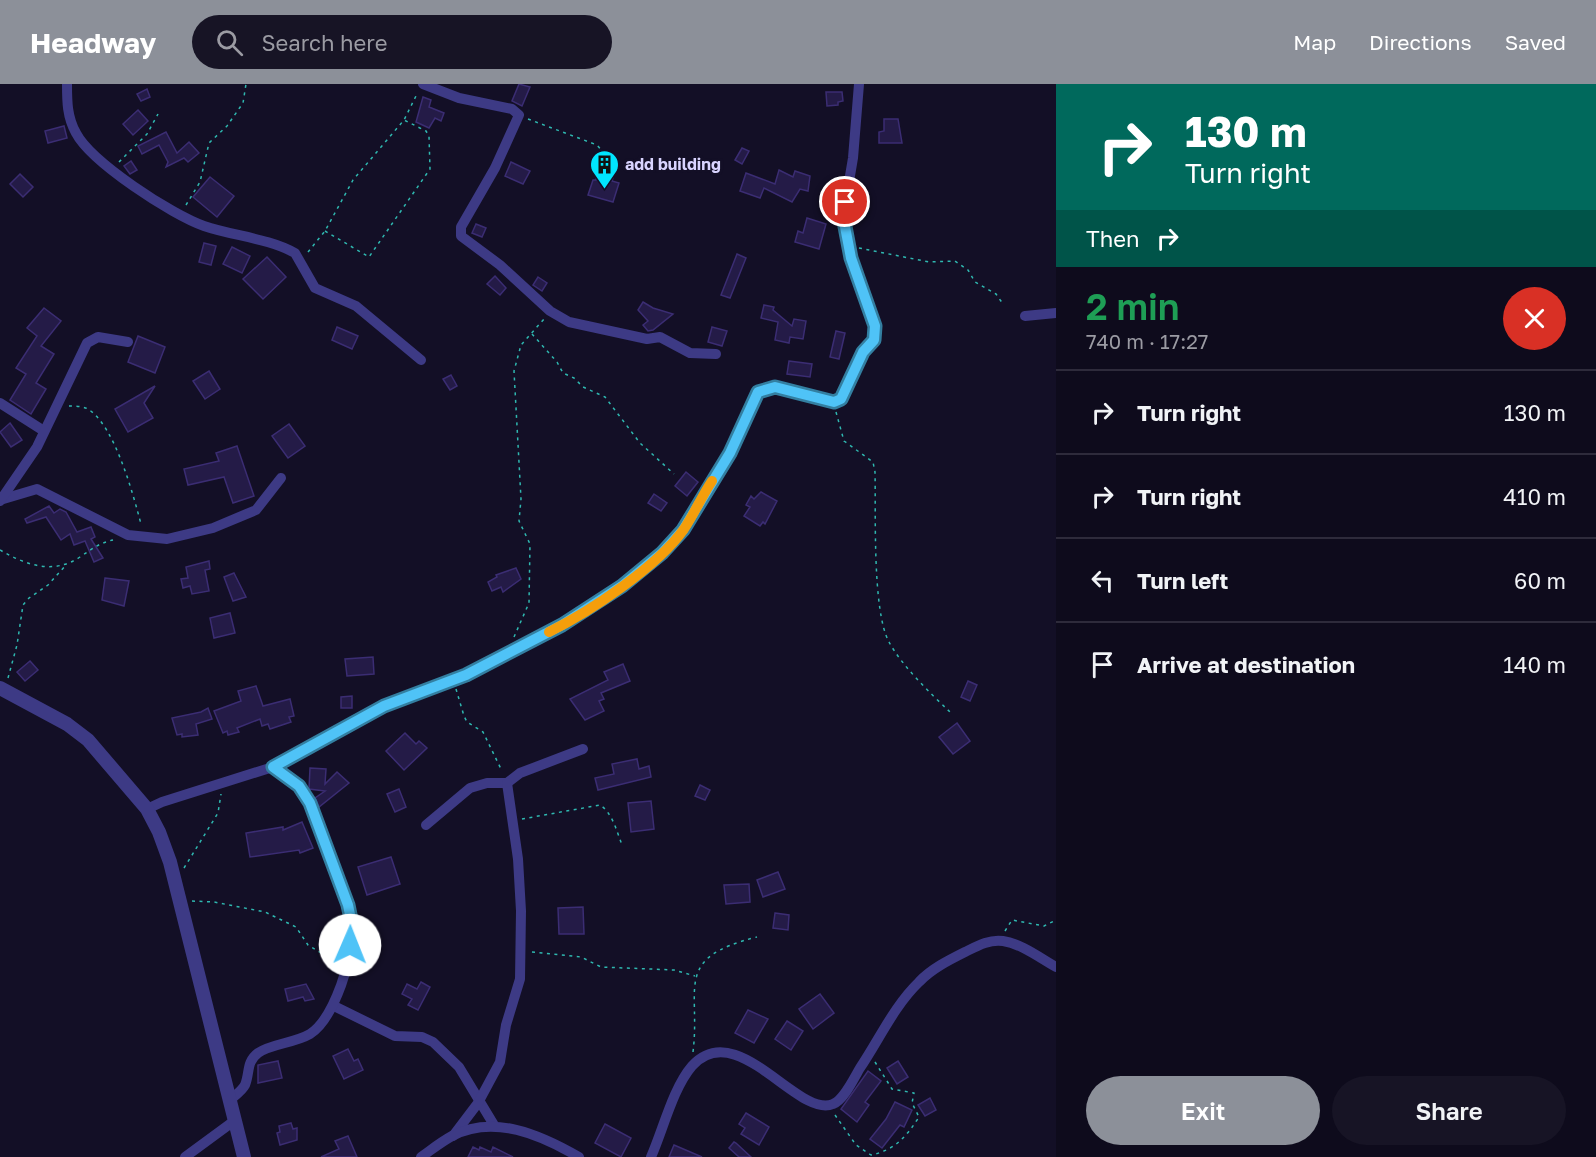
<!DOCTYPE html>
<meta charset="utf-8">
<style>
:root{--surface:#0e0b1c;--page:#171425;--text:#f1f3f6;--muted:#9b9ba3;--line:#2e2b3b;--accent:#8c9099}
body{margin:0;font-family:"Golos Text",sans-serif;background:var(--page);color:var(--text);height:100vh;display:flex;flex-direction:column;font-size:22px;white-space:nowrap}
*{box-sizing:border-box;margin:0}
p{font-size:20px;color:var(--muted)}
.icon{flex:none;width:33px;height:33px;fill:none;stroke:currentColor;stroke-width:2;stroke-linecap:round;stroke-linejoin:round}
.map{position:relative;flex:1;overflow:hidden}
.side{display:flex;flex-direction:column;background:var(--surface);width:540px}
.side>*{flex:none}
.banner{background:#00695c;color:#fff;overflow:hidden}
.pin{position:absolute;display:grid;place-items:center;width:51px;height:51px;color:#fff;margin:-26px;border:3px solid #fff;border-radius:50%;box-shadow:0 2px 6px #0007}
.me{position:absolute;width:66px;margin:-33px;rotate:1deg;stroke-linejoin:round;filter:drop-shadow(0 0 4px #0008)}
.turn{display:flex;align-items:center;gap:21px;height:126px;padding:0 30px;font-size:27px}
.turn .icon{width:78px;height:78px;stroke-width:2.5}
.turn b{display:block;font-size:42px;line-height:51px}
.then{display:flex;align-items:center;height:57px;padding:0 30px;background:#0003;gap:12px;font-size:22px}
.round{display:grid;place-items:center;flex:none;width:63px;height:63px;border-radius:32px;background:var(--page)}
.summary{display:flex;align-items:center;justify-content:space-between;height:102px;padding:0 30px}
h1{font-size:36px;font-weight:600;line-height:45px;color:#1e9e55}
.primary-button{display:flex;gap:12px;margin-top:auto;padding:12px 30px}
.primary-button a{flex:1;height:69px;border-radius:36px;background:var(--accent);color:#fff;font-size:24px;font-weight:600;line-height:69px;text-align:center}
.primary-button a+a{background:var(--page);color:var(--text)}
ul{padding:0;list-style:none}
li{display:flex;align-items:center;gap:18px;height:84px;padding:0 30px;border-top:2px solid var(--line)}
li div{flex:1}
li b{display:block;font-size:22px}
li em{font-style:normal}
header{display:flex;align-items:center;gap:36px;box-sizing:border-box;height:84px;padding:0 30px;background:var(--accent);color:#fff}
header strong{font-size:28px}
nav{display:flex;gap:33px;margin-inline-start:auto;font-size:21px}
.search{width:420px;height:54px;background:var(--page);display:flex;align-items:center;gap:15px;box-sizing:border-box;padding:0 21px;border-radius:33px;color:var(--muted);font-size:22px}
main{display:flex;flex:1;min-height:0}
.map>svg:first-child{display:block}
</style>
<header>
<strong>Headway</strong>
<div class="search"><svg class="icon" aria-label="search" viewBox="0 0 24 24"><circle cx="10" cy="10" r="6"/><path d="M15 15l6 6"/></svg>Search here</div>
<nav><a>Map</a><a>Directions</a><a>Saved</a></nav>
</header>
<main>
<div class="map">
<svg width="1056" height="1073" viewBox="0 0 1056 1073">
<rect width="100%" height="100%" fill="#130f26"/>
<g fill="#241b47" stroke="#3b2d73" stroke-width="1.5">
<path d="M 519,0 L 530,3 L 522,22 L 512,17 Z"/>
<path d="M 147,5 L 150,13 L 141,17 L 137,10 Z"/>
<path d="M 826,8 L 842,8 L 843,17 L 838,18 L 838,21 L 827,22 Z"/>
<path d="M 423,13 L 431,16 L 429,23 L 444,29 L 441,37 L 435,34 L 429,44 L 416,38 Z"/>
<path d="M 138,26 L 148,37 L 133,51 L 123,40 Z"/>
<path d="M 884,35 L 898,35 L 902,59 L 879,59 L 879,48 L 884,47 Z"/>
<path d="M 64,42 L 67,54 L 48,59 L 45,47 Z"/>
<path d="M 166,48 L 177,69 L 189,58 L 199,69 L 188,78 L 184,74 L 166,83 L 168,78 L 159,61 L 142,70 L 138,62 Z"/>
<path d="M 742,64 L 749,67 L 742,80 L 735,76 Z"/>
<path d="M 131,77 L 137,86 L 130,90 L 124,82 Z"/>
<path d="M 511,78 L 530,87 L 523,100 L 505,92 Z"/>
<path d="M 779,86 L 793,93 L 795,87 L 810,92 L 808,107 L 800,105 L 792,118 L 764,104 L 760,114 L 740,107 L 746,89 L 775,100 Z"/>
<path d="M 605,87 L 614,90 L 612,97 L 619,99 L 613,118 L 588,111 L 593,96 L 596,96 L 597,91 L 603,94 Z"/>
<path d="M 20,90 L 33,103 L 23,113 L 10,100 Z"/>
<path d="M 210,93 L 234,112 L 217,133 L 193,113 Z"/>
<path d="M 807,134 L 826,140 L 819,165 L 795,158 L 798,147 L 803,149 Z"/>
<path d="M 476,140 L 486,144 L 482,153 L 472,149 Z"/>
<path d="M 204,159 L 216,162 L 211,181 L 199,178 Z"/>
<path d="M 232,163 L 250,172 L 242,189 L 223,180 Z"/>
<path d="M 737,170 L 746,174 L 730,214 L 721,211 Z"/>
<path d="M 267,173 L 286,193 L 263,215 L 243,195 Z"/>
<path d="M 495,192 L 506,204 L 500,211 L 487,200 Z"/>
<path d="M 538,193 L 547,199 L 542,207 L 533,201 Z"/>
<path d="M 643,218 L 653,224 L 673,230 L 653,246 L 648,247 L 643,241 L 648,237 L 638,226 Z"/>
<path d="M 764,221 L 774,223 L 773,226 L 792,242 L 794,235 L 806,237 L 803,255 L 790,253 L 789,259 L 775,256 L 778,238 L 761,234 Z"/>
<path d="M 44,224 L 61,237 L 41,262 L 54,270 L 36,299 L 46,305 L 31,330 L 10,316 L 26,290 L 16,284 L 37,252 L 27,244 Z"/>
<path d="M 337,243 L 358,252 L 352,265 L 332,256 Z"/>
<path d="M 712,243 L 727,247 L 722,262 L 708,258 Z"/>
<path d="M 836,247 L 845,249 L 839,275 L 830,273 Z"/>
<path d="M 138,252 L 165,263 L 155,289 L 128,278 Z"/>
<path d="M 789,277 L 812,280 L 810,293 L 787,290 Z"/>
<path d="M 209,287 L 220,305 L 205,315 L 193,297 Z"/>
<path d="M 451,291 L 457,302 L 450,306 L 443,295 Z"/>
<path d="M 155,302 L 144,319 L 153,334 L 128,348 L 115,325 Z"/>
<path d="M 10,339 L 22,356 L 11,363 L 0,348 Z"/>
<path d="M 289,340 L 305,362 L 288,374 L 272,352 Z"/>
<path d="M 237,362 L 254,412 L 233,419 L 224,393 L 188,401 L 184,385 L 219,377 L 216,369 Z"/>
<path d="M 686,388 L 698,398 L 687,412 L 675,402 Z"/>
<path d="M 761,408 L 777,417 L 765,440 L 763,438 L 760,442 L 744,432 L 750,423 L 746,421 L 751,412 L 754,415 Z"/>
<path d="M 654,410 L 667,419 L 661,427 L 648,419 Z"/>
<path d="M 49,422 L 54,429 L 60,425 L 66,428 L 77,448 L 91,443 L 95,453 L 91,455 L 103,474 L 94,478 L 85,457 L 74,461 L 70,450 L 61,456 L 46,433 L 27,439 L 25,435 Z"/>
<path d="M 209,477 L 210,485 L 205,486 L 209,507 L 192,510 L 190,502 L 183,504 L 181,495 L 188,494 L 186,483 Z"/>
<path d="M 516,484 L 521,495 L 503,508 L 501,503 L 492,507 L 488,498 L 497,493 L 496,491 Z"/>
<path d="M 234,489 L 246,513 L 233,517 L 224,493 Z"/>
<path d="M 105,494 L 129,497 L 124,522 L 102,516 Z"/>
<path d="M 230,529 L 235,549 L 214,554 L 210,534 Z"/>
<path d="M 373,573 L 374,590 L 347,592 L 345,575 Z"/>
<path d="M 30,577 L 38,586 L 25,597 L 17,588 Z"/>
<path d="M 623,580 L 630,597 L 601,609 L 604,615 L 599,617 L 604,627 L 585,636 L 570,615 L 608,596 L 604,588 Z"/>
<path d="M 968,597 L 977,601 L 970,617 L 961,613 Z"/>
<path d="M 256,602 L 263,622 L 290,615 L 294,632 L 289,633 L 291,638 L 270,645 L 268,640 L 262,642 L 260,635 L 237,644 L 239,648 L 228,651 L 227,647 L 223,649 L 214,627 L 241,617 L 238,607 Z"/>
<path d="M 352,612 L 352,624 L 341,624 L 341,613 Z"/>
<path d="M 208,624 L 212,635 L 196,640 L 198,651 L 182,653 L 182,650 L 177,651 L 172,634 L 201,628 Z"/>
<path d="M 957,639 L 970,657 L 953,670 L 939,653 Z"/>
<path d="M 405,649 L 416,660 L 419,657 L 427,664 L 404,686 L 386,667 Z"/>
<path d="M 637,675 L 639,685 L 649,682 L 651,693 L 598,706 L 595,694 L 614,690 L 612,680 Z"/>
<path d="M 310,684 L 326,685 L 325,700 L 337,688 L 349,699 L 319,723 L 315,714 L 325,707 L 309,705 Z"/>
<path d="M 700,701 L 710,706 L 705,716 L 695,712 Z"/>
<path d="M 399,705 L 406,723 L 395,728 L 387,710 Z"/>
<path d="M 651,717 L 654,745 L 631,748 L 628,719 Z"/>
<path d="M 302,738 L 313,764 L 300,769 L 299,766 L 250,773 L 246,749 L 283,743 L 283,746 Z"/>
<path d="M 391,773 L 400,800 L 367,811 L 358,783 Z"/>
<path d="M 778,788 L 785,805 L 763,813 L 757,796 Z"/>
<path d="M 749,800 L 750,818 L 726,820 L 724,801 Z"/>
<path d="M 583,823 L 584,850 L 559,850 L 558,824 Z"/>
<path d="M 775,829 L 789,831 L 788,846 L 773,844 Z"/>
<path d="M 421,898 L 430,903 L 418,926 L 408,921 L 412,915 L 402,910 L 407,900 L 417,905 Z"/>
<path d="M 306,900 L 314,915 L 305,917 L 303,913 L 288,917 L 285,905 Z"/>
<path d="M 820,910 L 834,929 L 813,945 L 799,925 Z"/>
<path d="M 748,926 L 768,935 L 754,959 L 735,949 Z"/>
<path d="M 787,937 L 803,947 L 791,966 L 775,955 Z"/>
<path d="M 348,965 L 354,977 L 358,975 L 363,986 L 344,995 L 333,972 Z"/>
<path d="M 278,977 L 282,994 L 258,999 L 258,981 Z"/>
<path d="M 898,977 L 908,993 L 897,1000 L 887,984 Z"/>
<path d="M 868,987 L 881,997 L 865,1018 L 869,1021 L 857,1038 L 841,1025 Z"/>
<path d="M 930,1014 L 936,1026 L 925,1032 L 918,1021 Z"/>
<path d="M 895,1018 L 912,1026 L 904,1043 L 900,1041 L 882,1064 L 870,1055 L 886,1035 Z"/>
<path d="M 746,1029 L 769,1043 L 759,1061 L 741,1050 L 745,1044 L 739,1040 Z"/>
<path d="M 291,1039 L 293,1045 L 297,1044 L 297,1056 L 280,1061 L 277,1049 L 280,1048 L 279,1042 Z"/>
<path d="M 605,1040 L 631,1054 L 621,1073 L 595,1059 Z"/>
<path d="M 348,1052 L 357,1073 L 321,1073 L 339,1065 L 335,1057 Z"/>
<path d="M 734,1058 L 736,1059 L 751,1073 L 739,1073 L 729,1064 Z"/>
<path d="M 674,1061 L 702,1073 L 669,1073 Z"/>
<path d="M 473,1063 L 479,1066 L 480,1063 L 491,1068 L 493,1063 L 513,1073 L 468,1073 Z"/>
</g>
<g fill="none" stroke-linecap="round" stroke-linejoin="round">
<g stroke="#2fb8b0" stroke-width="1.5" stroke-dasharray="3 4.5" stroke-linecap="butt">
<path d="M 528,35 L 597,61 L 616,83"/>
<path d="M 119,78 L 147,50 L 158,30"/>
<path d="M 186,121 L 200,98 L 209,59 L 227,42 L 243,19 L 246,0"/>
<path d="M 325,147 L 369,173 L 430,85 L 429,52 L 426,47 L 404,36"/>
<path d="M 859,164 L 929,178 L 955,177 L 968,186 L 975,198 L 996,210 L 1003,220"/>
<path d="M 308,168 L 325,147 L 353,96 L 404,36 L 417,10"/>
<path d="M 532,250 L 557,278 L 563,289 L 574,294 L 583,303 L 605,313 L 640,359 L 674,390"/>
<path d="M 69,322 C 75,322 82,322 88,325 C 115,342 133,410 141,440"/>
<path d="M 836,328 L 844,357 L 873,378 L 875,388 C 876,427 872,527 889,558 C 902,582 930,609 950,628"/>
<path d="M 0,466 C 26,481 53,491 80,473 C 92,465 99,459 113,456"/>
<path d="M 514,553 L 529,519 L 530,460 L 519,437 L 521,415 L 514,287 L 521,261 L 544,235"/>
<path d="M 8,594 L 17,561 L 23,521 L 29,514 L 48,501 L 66,481"/>
<path d="M 456,605 L 464,632 L 467,638 L 483,648 L 502,687"/>
<path d="M 522,735 L 600,721 C 612,728 617,748 622,761"/>
<path d="M 184,784 L 218,729 L 221,710"/>
<path d="M 192,817 L 214,818 L 265,828 L 296,843 L 308,861 L 336,878"/>
<path d="M 1005,847 L 1012,836 L 1044,842 L 1056,836"/>
<path d="M 532,868 L 581,873 L 601,883 L 674,886 L 695,892"/>
<path d="M 693,968 C 701,903 672,874 757,853"/>
<path d="M 835,1031 L 856,1061 L 871,1071 C 895,1066 906,1053 919,1033 L 912,1019 L 914,1009 L 892,1005 L 875,978"/>
</g>
<g stroke="#3d3a85" stroke-width="10">
<path d="M 67,0 C 67,17 67,33 76,49 C 91,78 172,131 204,142 C 233,152 268,154 295,169 L 315,204 L 356,222 L 421,276"/>
<path d="M 423,0 L 459,14 L 512,25 L 519,31 L 495,84 L 461,143 L 461,152 L 500,181 L 550,227 L 569,238 L 647,255 L 660,253 L 690,269 L 716,270"/>
<path d="M 1025,232 L 1056,229"/>
<path d="M 0,319 L 44,347"/>
<path d="M 0,416 L 37,405 L 128,451 L 167,455 L 213,444 L 256,426 L 281,394"/>
<path d="M 0,417 L 37,363 L 87,259 L 98,253 L 128,258"/>
<path d="M 147,725 L 162,718 L 273,683 L 384,622 L 466,591 L 593,522 L 662,469 L 683,446 L 730,369 L 757,308 L 775,303 L 834,318 L 841,315 L 863,268 L 874,256 L 875,242 L 851,174 L 843,133 L 853,74 L 859,0"/>
<path d="M 426,741 L 470,704 L 487,699 L 507,699 L 520,689 L 583,665"/>
<path d="M 334,922 L 395,952 L 422,953 L 433,958 L 459,983 L 494,1041"/>
<path d="M 229,1017 C 233,1013 242,1007 245,1001 C 250,989 246,978 258,969 C 270,960 295,959 310,950 C 334,935 355,870 352,843 C 350,817 338,793 328,769 C 311,729 314,709 273,683"/>
<path d="M 453,1052 L 478,1019 L 500,978 L 506,941 L 520,895 L 521,827 L 518,775 L 507,699"/>
<path d="M 185,1073 L 234,1037"/>
<path d="M 421,1073 C 431,1066 441,1058 452,1052 C 494,1030 541,1051 579,1073"/>
<path d="M 651,1073 C 663,1046 673,1004 692,982 C 737,932 798,1035 833,1020 C 844,1016 854,994 860,984 C 879,956 894,922 919,898 C 931,885 949,876 965,868 C 977,862 989,855 1003,857 C 1022,860 1040,874 1056,883"/>
</g>
<path stroke="#3d3a85" stroke-width="14" d="M 0,604 L 67,640 L 88,656 L 147,725 L 159,748 L 170,778 L 244,1073"/>
</g>
<g fill="none" stroke-linecap="round" stroke-linejoin="round">
<defs>
<path id="route" d="M 350,861 L 353,845 L 348,821 L 310,719 L 299,702 L 273,683 L 384,622 L 466,591 L 562,541 L 622,502 L 662,469 L 683,446 L 730,369 L 758,308 L 775,303 L 834,318 L 841,315 L 863,268 L 874,256 L 875,242 L 851,174 L 843,132 L 845,118"/>
</defs>
<use href="#route" stroke="#337fa1" stroke-width="15"/>
<use href="#route" stroke="#4fc3f7" stroke-width="10"/>
<path stroke="#f59e0b" stroke-width="10" d="M 549,548 C 591,527 657,483 684,445 C 694,430 702,412 712,397"/>
</g>
<defs>
<symbol id="building-pin" viewBox="-11 -11 22 30"><path d="M0 17L-7.5 6A9.5 9.5 0 1 1 7.5 6Z" fill="#00e5ff" stroke="#130f26"/><path d="M-4-6H4V6H1V3H-1V6H-4ZM-2.5-4.3h1.7v1.8h-1.7ZM.8-4.3h1.7v1.8H.8ZM-2.5-1h1.7V.8h-1.7ZM.8-1h1.7V.8H.8Z" fill="#111"/></symbol>
</defs>
<g fill-rule="evenodd">
<use href="#building-pin" x="588" y="64" width="33" height="45"/>
</g>
<g text-anchor="middle" stroke-width="6" stroke-linejoin="round" paint-order="stroke">
<g font-size="16" font-weight="bold" fill="#d9d4ff" stroke="#130f26" text-anchor="start">
<text x="625" y="86">add building</text>
</g>
</g>
</svg>
<div class="pin" style="left:845px;top:118px;background:#d93025"><svg class="icon" aria-label="arrive" viewBox="0 0 24 24"><path d="M6 21V4h12l-3 4 3 4H6"/></svg></div>
<svg class="me" style="left:350px;top:861px" viewBox="-20 -20 40 40"><circle r="19" fill="#fff"/><path d="M0-13L10 11 0 6-10 11z" fill="#4fc3f7"/></svg>
</div>
<section class="side">
<div class="banner">
<div class="turn"><svg class="icon" aria-label="right" viewBox="0 0 24 24"><path d="M7 20v-9h11M14 6l5 5-5 5"/></svg><div><b>130 m</b>Turn right</div></div>
<div class="then">Then<svg class="icon" aria-label="right" viewBox="0 0 24 24"><path d="M7 20v-9h11M14 6l5 5-5 5"/></svg></div>
</div>
<div class="summary"><div><h1>2 min</h1><p>740 m · 17:27</p></div><a class="round" style="background:#d93025;color:#fff"><svg class="icon" aria-label="close" viewBox="0 0 24 24"><path d="M6 6l12 12M18 6L6 18"/></svg></a></div>
<ul>
<li><svg class="icon" aria-label="right" viewBox="0 0 24 24"><path d="M7 20v-9h11M14 6l5 5-5 5"/></svg><div><b>Turn right</b></div><em>130 m</em></li>
<li><svg class="icon" aria-label="right" viewBox="0 0 24 24"><path d="M7 20v-9h11M14 6l5 5-5 5"/></svg><div><b>Turn right</b></div><em>410 m</em></li>
<li><svg class="icon" aria-label="left" viewBox="0 0 24 24"><path d="M17 20v-9H6M10 6l-5 5 5 5"/></svg><div><b>Turn left</b></div><em>60 m</em></li>
<li><svg class="icon" aria-label="arrive" viewBox="0 0 24 24"><path d="M6 21V4h12l-3 4 3 4H6"/></svg><div><b>Arrive at destination</b></div><em>140 m</em></li>
</ul>
<div class="primary-button"><a>Exit</a><a>Share</a></div>
</section>
</main>
